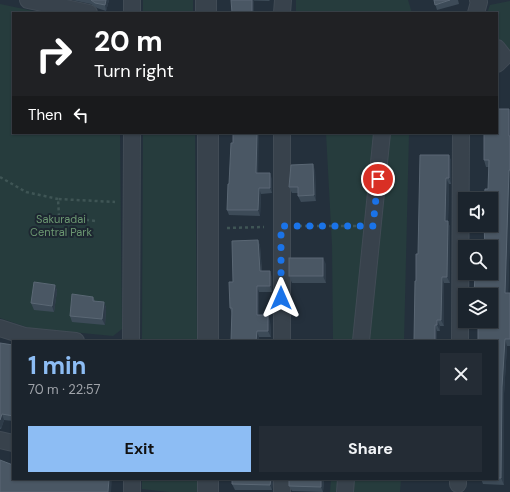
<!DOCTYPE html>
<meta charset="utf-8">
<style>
:root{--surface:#1b242d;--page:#242c35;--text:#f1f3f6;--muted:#a0a4aa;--line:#394149;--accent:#8dbdf4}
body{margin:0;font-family:"DM Sans",sans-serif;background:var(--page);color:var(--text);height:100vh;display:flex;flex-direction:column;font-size:15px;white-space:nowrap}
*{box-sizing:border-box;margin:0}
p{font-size:13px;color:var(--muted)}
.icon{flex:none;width:22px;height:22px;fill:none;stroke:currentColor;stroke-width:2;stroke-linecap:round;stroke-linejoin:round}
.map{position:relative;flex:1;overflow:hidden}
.drawer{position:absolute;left:12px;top:340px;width:486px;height:140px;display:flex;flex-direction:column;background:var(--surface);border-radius:0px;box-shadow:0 1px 3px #0004,0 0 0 1px var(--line)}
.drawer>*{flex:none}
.banner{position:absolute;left:12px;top:12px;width:486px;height:122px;border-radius:0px;box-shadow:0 1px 3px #0004,0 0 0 1px var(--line);background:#202124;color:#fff;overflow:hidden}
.buttons{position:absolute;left:458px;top:192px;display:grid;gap:8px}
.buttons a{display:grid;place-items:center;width:40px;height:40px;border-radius:0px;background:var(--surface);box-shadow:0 1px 3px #0004,0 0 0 1px var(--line);font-size:20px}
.pin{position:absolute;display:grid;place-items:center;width:34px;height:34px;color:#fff;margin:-17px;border:2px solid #fff;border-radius:50%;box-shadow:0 1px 4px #0007}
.me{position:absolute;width:44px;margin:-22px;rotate:0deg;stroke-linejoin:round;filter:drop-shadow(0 0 3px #0008)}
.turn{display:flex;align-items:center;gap:14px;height:84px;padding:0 16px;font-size:18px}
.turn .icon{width:52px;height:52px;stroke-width:2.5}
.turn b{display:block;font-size:28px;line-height:34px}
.then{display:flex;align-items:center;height:38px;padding:0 16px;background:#0003;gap:8px;font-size:15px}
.round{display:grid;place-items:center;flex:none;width:42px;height:42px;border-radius:0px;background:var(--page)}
.overview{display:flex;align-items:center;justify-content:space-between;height:68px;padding:0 16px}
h1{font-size:24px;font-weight:700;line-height:30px;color:var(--accent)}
.primary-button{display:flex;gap:8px;margin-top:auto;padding:8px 16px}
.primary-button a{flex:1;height:46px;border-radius:0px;background:var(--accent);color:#111;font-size:16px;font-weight:700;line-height:46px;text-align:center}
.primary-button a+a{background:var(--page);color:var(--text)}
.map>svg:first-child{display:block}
</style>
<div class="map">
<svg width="510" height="492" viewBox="0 0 510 492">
<rect width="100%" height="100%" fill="#24303c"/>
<g fill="#263c3d">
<rect x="143" y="0" width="50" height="13"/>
<path d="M 296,0 L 408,0 L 412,13 L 296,13 Z"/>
<path d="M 510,1 L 510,53 L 497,40 L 497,13 L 487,13 L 490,5 Z"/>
<path d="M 0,4 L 43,13 L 13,13 L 13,133 L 120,133 L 122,329 L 113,336 L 29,328 L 0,318 Z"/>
<path d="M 143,133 L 195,133 L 197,341 L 142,341 Z"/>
<path d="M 326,133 L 409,133 L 404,341 L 333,341 L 332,245 Z"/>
<path d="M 142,479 L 199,479 L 199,492 L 169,492 L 142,489 Z"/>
<path d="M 331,479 L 401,479 L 400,492 L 330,492 Z"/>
</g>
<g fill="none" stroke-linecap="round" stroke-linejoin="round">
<defs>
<g id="minor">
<path d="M 28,0 L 89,13"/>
<path d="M 132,13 L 132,0"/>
<path d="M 282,13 L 283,0"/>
<path d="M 476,13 L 479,2 L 478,0"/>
<path d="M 497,48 L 504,57 L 497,64"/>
<path d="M 0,328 L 25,336 L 76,341"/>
<path d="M 131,341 L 132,133"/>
<path d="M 282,341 L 282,133"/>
<path d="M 361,341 L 382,133"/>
<path d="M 460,341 L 461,133"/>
<path d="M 0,440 L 13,443"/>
<path d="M 132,479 L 132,492"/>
<path d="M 282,479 L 282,492"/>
<path d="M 458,484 L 458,479"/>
<path d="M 345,492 L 346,479"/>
</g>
<g id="tertiary">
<path d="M 206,0 L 206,13"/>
<path d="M 208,133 L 208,341"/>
<path d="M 208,492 L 208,479"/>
</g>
</defs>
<use href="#minor" stroke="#414b55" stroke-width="18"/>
<use href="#tertiary" stroke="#414b55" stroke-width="22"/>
<g stroke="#3f5555" stroke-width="2.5" stroke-dasharray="3 3" stroke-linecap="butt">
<path d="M 0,177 L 26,192 L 58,199"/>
<path d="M 95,221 L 59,216 L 58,199 L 115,202"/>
<path d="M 299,226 L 356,226"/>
<path d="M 227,228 L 264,227"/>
</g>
<use href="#minor" stroke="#38424c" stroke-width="16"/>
<use href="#tertiary" stroke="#38424c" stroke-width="20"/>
</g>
<g fill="#3d4b58">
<path d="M 72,0 L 109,0 L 106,11 L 97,8 L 91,4 Z"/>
<path d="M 231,0 L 270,0 L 269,1 Z"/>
<path d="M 434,0 L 458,0 L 459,4 L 437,10 Z"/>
<path d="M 510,112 L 510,232 L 508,293 L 510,293 L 510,346 L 507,346 L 504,394 L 504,485 L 483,484 L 481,479 L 497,479 L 497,341 L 480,327 L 485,275 L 489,167 L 486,167 L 484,160 Z"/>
<path d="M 233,143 L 258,173 L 272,179 L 272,193 L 261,194 L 260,216 L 229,215 L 227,210 Z"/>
<path d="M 449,155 L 451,161 L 451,184 L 449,184 L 448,222 L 450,227 L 450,283 L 444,283 L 444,326 L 440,326 L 440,331 L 437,331 L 437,341 L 414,341 L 418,254 Z"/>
<path d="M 315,170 L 316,201 L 301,202 L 298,196 L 298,193 L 292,193 L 289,187 Z"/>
<path d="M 258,240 L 260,246 L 262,271 L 272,277 L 272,292 L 259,292 L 259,315 L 270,321 L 271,337 L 259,337 L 258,341 L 231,341 L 232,314 L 230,308 L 233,282 Z"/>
<path d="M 326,264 L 326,283 L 292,283 L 289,276 Z"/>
<path d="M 55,285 L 57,291 L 54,312 L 34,310 L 31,303 Z"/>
<path d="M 93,297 L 95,301 L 104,302 L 106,308 L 105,325 L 72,322 L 70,316 Z"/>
<path d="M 0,343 L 13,345 L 13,421 L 4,420 L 1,429 L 0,429 Z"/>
<path d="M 232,479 L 273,479 L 272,490 L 235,490 L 232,484 Z"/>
<path d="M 324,479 L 323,492 L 292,491 L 289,486 Z"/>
<rect x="411" y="479" width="16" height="2"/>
</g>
<g fill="#2e3b48">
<path d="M 106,0 L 109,0 L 106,11 L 105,5 Z"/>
<rect x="252" y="0" width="2" height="13"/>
<path d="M 509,109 L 510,112 L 510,140 L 509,136 Z"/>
<path d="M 257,133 L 259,133 L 258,179 L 256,173 Z"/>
<path d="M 449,155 L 451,161 L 451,184 L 449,178 Z"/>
<path d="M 313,164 L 315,170 L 316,201 L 314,195 Z"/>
<path d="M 509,170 L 510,172 L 510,232 L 508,300 L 505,293 Z"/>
<path d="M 270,173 L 272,179 L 272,193 L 270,188 Z"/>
<path d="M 446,178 L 449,184 L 448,222 L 450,227 L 450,283 L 447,277 L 445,221 Z"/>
<path d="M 259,188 L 261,194 L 260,216 L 258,210 Z"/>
<path d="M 258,240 L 260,246 L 262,277 L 260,271 Z"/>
<path d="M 323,258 L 326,264 L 326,283 L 323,276 Z"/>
<path d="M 270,271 L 272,277 L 272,292 L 270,286 Z"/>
<path d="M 442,277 L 444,283 L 444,326 L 441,320 Z"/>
<path d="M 55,285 L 57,291 L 54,312 L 52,306 Z"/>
<path d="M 257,286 L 259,292 L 259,321 L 257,315 Z"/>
<path d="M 104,302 L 106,308 L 105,325 L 102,319 Z"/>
<path d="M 268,315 L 270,321 L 271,337 L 268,331 Z"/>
<path d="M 437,320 L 440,326 L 440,331 L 437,325 Z"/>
<path d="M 435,325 L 437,331 L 437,341 L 435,341 Z"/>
<path d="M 257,331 L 259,337 L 258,341 L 256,341 Z"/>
<path d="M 505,339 L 507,346 L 504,394 L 504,485 L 501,478 L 502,387 Z"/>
<path d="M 2,414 L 4,420 L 1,429 L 0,426 L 0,420 Z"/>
<path d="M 109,479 L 112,479 L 111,492 L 108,492 Z"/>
<path d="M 271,479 L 273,479 L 272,490 L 270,485 Z"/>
<path d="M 321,479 L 324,479 L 323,492 L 321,487 Z"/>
</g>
<g fill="#4a5764" stroke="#5a6774">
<path d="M 91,0 L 106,0 L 105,5 L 95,3 Z"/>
<path d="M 231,0 L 252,0 L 252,13 L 232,13 Z"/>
<path d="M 434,0 L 450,0 L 435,5 Z"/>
<path d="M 497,109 L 509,109 L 509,136 L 510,136 L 510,170 L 509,170 L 505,293 L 510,293 L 510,339 L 505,339 L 502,387 L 501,478 L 497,478 L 497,341 L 478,341 L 478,327 L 480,327 L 480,321 L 491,321 L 491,295 L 474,295 L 475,275 L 485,275 L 485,273 L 491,273 L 491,247 L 485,247 L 484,225 L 491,225 L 491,199 L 484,199 L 485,189 L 488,189 L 489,160 L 484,160 L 484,133 L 497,133 Z"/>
<path d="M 233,133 L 257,133 L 256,173 L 270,173 L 270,188 L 259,188 L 258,210 L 227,210 L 228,184 L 229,184 L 231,143 L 233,143 Z"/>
<path d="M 420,155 L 449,155 L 449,178 L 446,178 L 445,221 L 448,221 L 447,277 L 442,277 L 441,320 L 437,320 L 437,325 L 435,325 L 435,341 L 414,341 L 415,281 L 416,281 L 416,254 L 418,254 Z"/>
<path d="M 313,164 L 314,195 L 298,196 L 298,187 L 289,187 L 291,165 Z"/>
<path d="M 258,240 L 260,271 L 270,271 L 270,286 L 257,286 L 257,315 L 268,315 L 268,331 L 257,331 L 256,341 L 231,341 L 232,308 L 230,308 L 229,282 L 233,282 L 232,241 Z"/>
<rect x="289" y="258" width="34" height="18"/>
<path d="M 34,282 L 55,285 L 52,306 L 31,303 Z"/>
<path d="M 72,294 L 93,297 L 93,301 L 104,302 L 102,319 L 70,316 Z"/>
<path d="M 0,343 L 13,345 L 13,416 L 2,414 L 0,420 Z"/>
<path d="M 0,460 L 13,465 L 13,479 L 109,479 L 108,492 L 0,492 Z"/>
<path d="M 232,479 L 271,479 L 270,485 L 232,484 Z"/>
<path d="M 289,479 L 321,479 L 321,487 L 289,486 Z"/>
</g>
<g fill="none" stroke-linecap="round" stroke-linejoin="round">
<path stroke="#1a73e8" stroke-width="7" stroke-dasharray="0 12.6" d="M 281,298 L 281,226 L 373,226 L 378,179"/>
</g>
<g text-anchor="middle" stroke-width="4" stroke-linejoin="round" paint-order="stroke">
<g font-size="11" fill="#6c9872" stroke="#1d2731">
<text x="61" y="223">Sakuradai<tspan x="61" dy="13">Central Park</tspan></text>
</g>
</g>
</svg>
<div class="buttons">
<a><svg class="icon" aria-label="sound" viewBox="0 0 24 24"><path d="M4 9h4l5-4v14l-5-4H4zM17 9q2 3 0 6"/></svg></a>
<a><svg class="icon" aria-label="search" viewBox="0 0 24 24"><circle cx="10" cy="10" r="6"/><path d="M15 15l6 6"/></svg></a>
<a><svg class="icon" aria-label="layers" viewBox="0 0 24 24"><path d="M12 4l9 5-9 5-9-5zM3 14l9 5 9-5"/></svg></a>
</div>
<div class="pin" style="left:378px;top:179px;background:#d93025"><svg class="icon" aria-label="arrive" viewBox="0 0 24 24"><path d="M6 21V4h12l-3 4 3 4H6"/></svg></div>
<svg class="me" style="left:281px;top:298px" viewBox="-20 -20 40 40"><path d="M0-17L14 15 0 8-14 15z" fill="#1a73e8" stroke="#fff" stroke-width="4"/></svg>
<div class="banner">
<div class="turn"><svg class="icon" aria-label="right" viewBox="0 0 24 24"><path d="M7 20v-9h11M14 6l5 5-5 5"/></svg><div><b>20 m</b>Turn right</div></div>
<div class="then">Then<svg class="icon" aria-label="left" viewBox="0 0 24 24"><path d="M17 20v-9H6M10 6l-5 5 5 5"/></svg></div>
</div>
<section class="drawer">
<div class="overview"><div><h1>1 min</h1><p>70 m · 22:57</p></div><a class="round"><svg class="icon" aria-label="close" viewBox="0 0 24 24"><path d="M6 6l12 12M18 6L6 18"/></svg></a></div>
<div class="primary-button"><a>Exit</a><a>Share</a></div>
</section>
</div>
